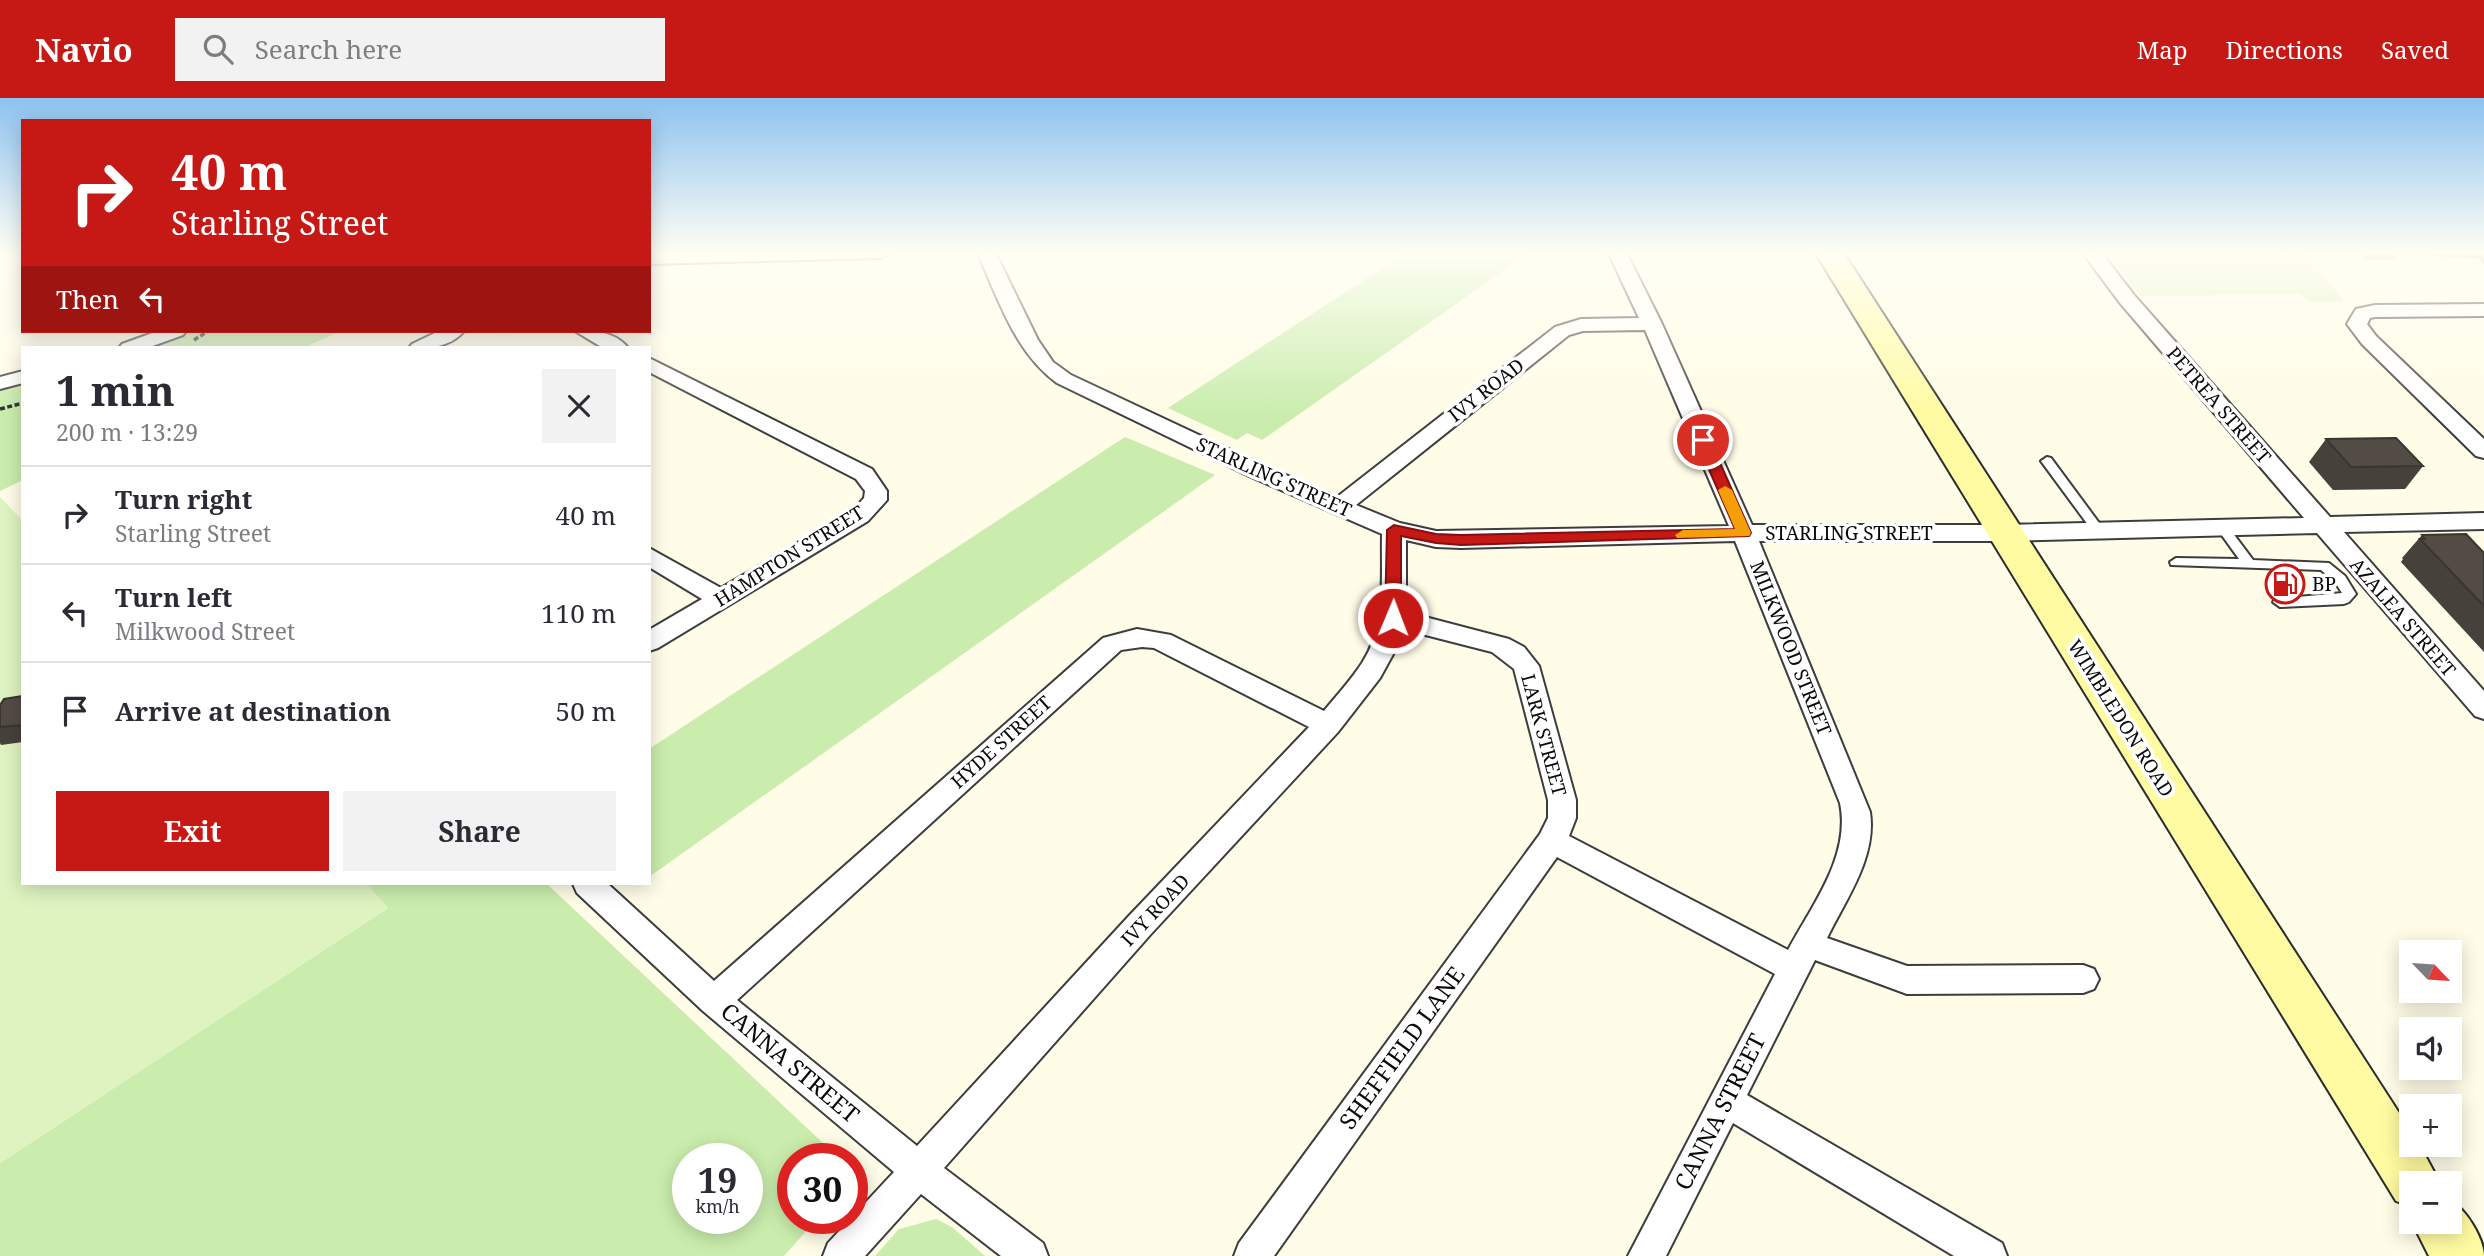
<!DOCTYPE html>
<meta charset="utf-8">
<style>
:root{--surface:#fff;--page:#f2f2f3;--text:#2b2b33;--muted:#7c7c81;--line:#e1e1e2;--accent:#c61915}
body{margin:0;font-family:"Noto Serif",serif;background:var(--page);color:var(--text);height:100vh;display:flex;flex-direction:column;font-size:26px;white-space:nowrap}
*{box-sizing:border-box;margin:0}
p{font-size:23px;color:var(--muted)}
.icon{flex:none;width:38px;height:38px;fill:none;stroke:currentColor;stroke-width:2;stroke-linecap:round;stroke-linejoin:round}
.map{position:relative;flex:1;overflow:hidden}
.details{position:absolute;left:21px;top:248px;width:630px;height:539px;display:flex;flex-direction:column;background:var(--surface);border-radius:0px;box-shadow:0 4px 18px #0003}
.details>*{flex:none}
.banner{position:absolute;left:21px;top:21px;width:630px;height:214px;border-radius:0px;box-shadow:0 4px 18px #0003;background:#c61915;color:#fff;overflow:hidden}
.needle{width:46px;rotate:115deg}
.buttons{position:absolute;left:2399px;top:842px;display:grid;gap:14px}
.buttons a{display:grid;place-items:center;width:63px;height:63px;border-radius:0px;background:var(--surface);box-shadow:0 4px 18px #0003;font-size:35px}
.speed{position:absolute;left:672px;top:1045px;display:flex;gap:14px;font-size:35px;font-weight:700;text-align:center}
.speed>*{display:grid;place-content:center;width:91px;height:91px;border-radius:50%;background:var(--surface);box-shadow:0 4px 18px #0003;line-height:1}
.speed small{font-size:18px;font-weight:400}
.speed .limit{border:10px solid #d22;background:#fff;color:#111}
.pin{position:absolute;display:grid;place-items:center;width:60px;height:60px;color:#fff;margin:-30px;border:4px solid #fff;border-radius:50%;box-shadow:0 2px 7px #0007}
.me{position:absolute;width:77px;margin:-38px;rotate:1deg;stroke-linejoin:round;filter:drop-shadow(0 0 5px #0008)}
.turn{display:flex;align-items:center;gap:24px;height:147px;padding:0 35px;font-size:32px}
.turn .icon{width:91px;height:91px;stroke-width:2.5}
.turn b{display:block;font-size:49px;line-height:60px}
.then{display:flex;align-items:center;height:66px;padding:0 35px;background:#0003;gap:14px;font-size:26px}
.round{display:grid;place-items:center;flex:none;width:74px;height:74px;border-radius:0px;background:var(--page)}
.summary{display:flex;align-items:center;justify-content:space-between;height:119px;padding:0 35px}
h1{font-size:42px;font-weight:700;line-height:52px}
.button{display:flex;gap:14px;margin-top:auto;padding:14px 35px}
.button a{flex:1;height:80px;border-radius:0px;background:var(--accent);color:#fff;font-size:28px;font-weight:700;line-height:80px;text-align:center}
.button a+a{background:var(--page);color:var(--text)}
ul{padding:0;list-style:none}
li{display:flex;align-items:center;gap:21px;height:98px;padding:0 35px;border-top:2px solid var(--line)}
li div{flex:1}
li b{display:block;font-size:26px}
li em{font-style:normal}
header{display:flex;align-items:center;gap:42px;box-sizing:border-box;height:98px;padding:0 35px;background:var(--accent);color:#fff}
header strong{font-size:33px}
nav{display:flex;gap:38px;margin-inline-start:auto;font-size:24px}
.search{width:490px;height:63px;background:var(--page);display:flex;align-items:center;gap:18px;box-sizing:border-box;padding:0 24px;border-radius:0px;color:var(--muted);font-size:26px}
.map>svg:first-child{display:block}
</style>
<header>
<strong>Navio</strong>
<div class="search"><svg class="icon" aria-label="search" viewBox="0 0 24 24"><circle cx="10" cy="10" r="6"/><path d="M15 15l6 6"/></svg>Search here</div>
<nav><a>Map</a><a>Directions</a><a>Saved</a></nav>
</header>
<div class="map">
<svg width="2484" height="1158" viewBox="0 0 2484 1158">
<rect width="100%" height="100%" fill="#fffce7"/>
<g fill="#caedad" fill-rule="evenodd">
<path d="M 1407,154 L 1530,154 L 1262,342 L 1247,335 L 1237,342 L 1168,310 Z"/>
<path d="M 186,233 L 341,233 L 303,250 L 138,250 L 175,240 Z"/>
<path d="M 23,282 L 23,382 L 0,393 L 0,289 Z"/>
<path d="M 1125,339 L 1215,377 L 649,779 L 649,651 Z"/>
<path d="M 366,786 L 547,786 L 839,1060 L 793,1060 L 793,1120 L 818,1120 L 784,1158 L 0,1158 L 0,1065 L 388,810 ZM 688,1060 L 747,1060 L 747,1120 L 688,1120 Z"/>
<path d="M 936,1121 L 952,1129 L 985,1158 L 875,1158 L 899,1131 Z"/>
</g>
<g fill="#def3c0">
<path d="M 2107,154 L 2306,154 L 2344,204 L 2309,204 L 2300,196 L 2141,198 Z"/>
<path d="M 0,399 L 23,423 L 23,786 L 366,786 L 388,810 L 0,1065 Z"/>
</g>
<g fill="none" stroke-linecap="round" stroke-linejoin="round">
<defs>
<g id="lane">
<path d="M 2047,359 L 2051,360 L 2102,429 L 2104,432 L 2102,435 L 2094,435 L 2041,363 Z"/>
<path d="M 2222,425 L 2226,426 L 2253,462 L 2329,465 L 2345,478 L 2356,496 L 2349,504 L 2344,506 L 2280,509 L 2273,504 L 2275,501 L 2342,495 L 2335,484 L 2321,472 L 2171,467 L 2170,464 L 2176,460 L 2239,461 L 2216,429 Z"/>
</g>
<g id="street">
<path d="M 649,154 L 890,154 L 881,160 L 649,166 Z"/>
<path d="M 977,154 L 995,154 L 1038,242 L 1053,264 L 1071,277 L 1265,368 L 1337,399 L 1555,229 L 1581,221 L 1639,220 L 1608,154 L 1626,154 L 1662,226 L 1752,427 L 2005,427 L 2304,420 L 2120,205 L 2082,154 L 2101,154 L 2134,197 L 2330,419 L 2484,415 L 2484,431 L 2344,434 L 2484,593 L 2484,621 L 2475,618 L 2317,435 L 2005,443 L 1759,443 L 1870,714 C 1877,759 1846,801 1827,840 L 1907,868 L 2083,867 L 2094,871 L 2099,881 L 2094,891 L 2083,895 L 1907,896 L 1815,862 L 1747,997 L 2002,1145 L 2007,1158 L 1954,1158 L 1733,1025 L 1666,1158 L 1628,1158 L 1775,876 L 1557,759 L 1274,1158 L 1234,1158 L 1239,1145 L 1540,736 L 1548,720 L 1548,702 L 1514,571 L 1492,554 L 1402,531 L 1397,549 L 1380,580 L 1338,634 L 1150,837 L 944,1070 L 1043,1145 L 1048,1158 L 1001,1158 L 921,1096 L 865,1158 L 823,1158 L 828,1145 L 894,1074 L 703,913 L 577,795 L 573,786 L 608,786 L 714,883 L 1103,540 L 1137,531 L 1171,537 L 1324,613 C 1337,597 1351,582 1362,565 C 1387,527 1381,480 1382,436 L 1249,378 L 1057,285 C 1015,255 998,200 977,154 ZM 1645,232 L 1729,428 L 1436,433 L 1400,425 L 1356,407 L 1569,237 L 1583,233 ZM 1406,442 L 1436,449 L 1461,450 L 1735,443 L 1840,705 C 1851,758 1812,807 1788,852 L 1569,738 L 1576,720 L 1576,702 L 1539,568 L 1524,549 L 1509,541 L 1406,514 ZM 1142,549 L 1154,550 L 1309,629 L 1128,819 L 917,1048 L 737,902 L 1121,552 Z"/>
<path d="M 2484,206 L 2484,218 L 2375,219 L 2370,220 L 2367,226 L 2376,238 L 2484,341 L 2484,360 L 2476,358 L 2362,246 L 2347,226 L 2356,211 L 2375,207 Z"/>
<path d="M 158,233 L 186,233 L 183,237 L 147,250 L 119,250 L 122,246 Z"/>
<path d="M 439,233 L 464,233 C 451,249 428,251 409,250 L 412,246 Z"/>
<path d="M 575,233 C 593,232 616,234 628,250 L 603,250 Z"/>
<path d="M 649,260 L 872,371 L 887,393 L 887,402 L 868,423 L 658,550 L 649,553 L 649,532 L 702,501 L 649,469 L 649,450 L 721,490 L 852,413 L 864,400 L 865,393 L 856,381 L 649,274 Z"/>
<path d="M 23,273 L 23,285 L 0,291 L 0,279 Z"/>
</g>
<g id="secondary">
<path d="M 1815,154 L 1843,154 L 2412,1035 L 2412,1046 L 2419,1046 L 2440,1085 L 2412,1085 L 2412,1109 L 2396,1103 Z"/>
<path d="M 2450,1103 C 2465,1109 2484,1141 2484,1158 L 2429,1158 L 2412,1124 L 2450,1124 Z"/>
</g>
</defs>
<use href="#lane" stroke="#3d3d3d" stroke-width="4"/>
<use href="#street" stroke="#3d3d3d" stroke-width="4"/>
<use href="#secondary" stroke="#2c2c2c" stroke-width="4"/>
<g stroke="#2c2c2c" stroke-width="3.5" stroke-dasharray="5 2.5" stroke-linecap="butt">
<path d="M 194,242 L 208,233"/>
<path d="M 0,311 L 23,305"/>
</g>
<use href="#lane" fill="#fff" fill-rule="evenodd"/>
<use href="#street" fill="#fff" fill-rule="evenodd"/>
<use href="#secondary" fill="#fffba2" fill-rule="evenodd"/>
</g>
<g fill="#47413b">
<path d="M 2362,154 L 2484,154 L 2484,166 L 2479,161 L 2399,156 L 2395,162 L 2367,161 Z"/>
<path d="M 2326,341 L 2423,368 L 2405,391 L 2333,392 L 2309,364 Z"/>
<path d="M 2422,437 L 2484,455 L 2484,554 L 2401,464 L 2403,461 L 2402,460 Z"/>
<path d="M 23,598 L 23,644 L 1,647 L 0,645 L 0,607 Z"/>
</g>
<g fill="#534c45" stroke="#3a3530" stroke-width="2">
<path d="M 2396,340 L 2423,368 L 2351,369 L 2326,341 Z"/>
<path d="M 2466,436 L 2484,455 L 2484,508 L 2420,441 L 2425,441 L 2422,437 Z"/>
<path d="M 23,598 L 23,627 L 0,629 L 0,607 L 4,601 Z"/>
</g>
<linearGradient id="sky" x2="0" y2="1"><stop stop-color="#8dc2f0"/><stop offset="0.49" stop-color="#fffef4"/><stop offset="1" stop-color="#fffef4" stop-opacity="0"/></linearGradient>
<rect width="2484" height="316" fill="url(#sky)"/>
<path fill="#c61915" stroke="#81100e" stroke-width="2" d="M 1703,338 L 1710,342 L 1751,435 L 1749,438 L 1461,447 L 1436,445 L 1401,438 L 1401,520 L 1393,525 L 1385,520 L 1387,432 L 1394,427 L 1436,436 L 1461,437 L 1735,431 L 1696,342 Z"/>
<path fill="#f59e0b" d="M 1725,388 L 1732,392 L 1751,435 L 1749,438 L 1677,440 L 1675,437 L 1683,432 L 1735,431 L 1718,392 Z"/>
<defs>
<symbol id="fuel-ring" viewBox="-11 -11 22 22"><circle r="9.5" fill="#fff" stroke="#c61915" stroke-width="1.5"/><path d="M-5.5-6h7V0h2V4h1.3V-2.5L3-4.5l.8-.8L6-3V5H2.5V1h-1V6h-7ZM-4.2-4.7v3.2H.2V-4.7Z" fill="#c61915"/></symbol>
</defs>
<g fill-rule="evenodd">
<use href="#fuel-ring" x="2263" y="464" width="44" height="44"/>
</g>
<g text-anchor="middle" stroke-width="7" stroke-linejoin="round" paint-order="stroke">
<g font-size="19" fill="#0a0a0a" stroke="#fff">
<text transform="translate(1486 292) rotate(-38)" y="7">IVY ROAD</text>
<text transform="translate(2219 307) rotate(49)" y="7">PETREA STREET</text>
<text transform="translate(1274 379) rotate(24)" y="7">STARLING STREET</text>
<text x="1849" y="442">STARLING STREET</text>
<text transform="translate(789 458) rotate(-32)" y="7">HAMPTON STREET</text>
<text transform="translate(2403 519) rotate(49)" y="7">AZALEA STREET</text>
<text transform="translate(1791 550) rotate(68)" y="7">MILKWOOD STREET</text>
<text transform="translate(2121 620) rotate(58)" y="7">WIMBLEDON ROAD</text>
<text transform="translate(1544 637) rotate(75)" y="7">LARK STREET</text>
<text transform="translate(1001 644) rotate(-42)" y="7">HYDE STREET</text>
<text transform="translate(1155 812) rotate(-47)" y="7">IVY ROAD</text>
</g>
<g font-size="19" fill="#0a0a0a" stroke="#fff" text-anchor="start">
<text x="2312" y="493">BP</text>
</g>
<g font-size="23" fill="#0a0a0a" stroke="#fff">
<text transform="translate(1402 950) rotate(-54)" y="8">SHEFFIELD LANE</text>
<text transform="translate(790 965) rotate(40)" y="8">CANNA STREET</text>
<text transform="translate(1720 1014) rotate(-63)" y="8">CANNA STREET</text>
</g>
</g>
</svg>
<div class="buttons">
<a><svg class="needle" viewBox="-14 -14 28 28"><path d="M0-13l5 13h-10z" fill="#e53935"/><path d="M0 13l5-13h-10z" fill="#7c7c81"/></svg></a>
<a><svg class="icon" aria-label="sound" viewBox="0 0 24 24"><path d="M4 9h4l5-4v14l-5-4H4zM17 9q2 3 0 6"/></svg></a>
<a>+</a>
<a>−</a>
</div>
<div class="speed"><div>19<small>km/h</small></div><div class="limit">30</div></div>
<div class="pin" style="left:1703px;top:342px;background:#d93025"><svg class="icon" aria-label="arrive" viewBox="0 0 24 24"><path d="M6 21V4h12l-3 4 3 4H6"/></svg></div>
<svg class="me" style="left:1393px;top:520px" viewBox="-20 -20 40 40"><circle r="17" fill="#c61915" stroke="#fff" stroke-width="3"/><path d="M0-11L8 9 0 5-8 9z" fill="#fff"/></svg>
<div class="banner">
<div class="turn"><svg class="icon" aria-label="right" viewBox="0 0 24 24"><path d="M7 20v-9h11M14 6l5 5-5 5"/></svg><div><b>40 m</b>Starling Street</div></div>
<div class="then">Then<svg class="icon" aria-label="left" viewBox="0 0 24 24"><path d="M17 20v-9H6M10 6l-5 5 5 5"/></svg></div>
</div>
<section class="details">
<div class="summary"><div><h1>1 min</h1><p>200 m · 13:29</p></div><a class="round"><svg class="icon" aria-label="close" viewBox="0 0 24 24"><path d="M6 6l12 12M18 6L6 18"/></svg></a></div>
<ul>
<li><svg class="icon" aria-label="right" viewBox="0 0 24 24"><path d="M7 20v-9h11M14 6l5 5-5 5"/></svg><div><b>Turn right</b><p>Starling Street</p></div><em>40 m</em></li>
<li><svg class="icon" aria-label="left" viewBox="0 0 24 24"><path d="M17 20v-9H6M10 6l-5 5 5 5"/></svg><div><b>Turn left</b><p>Milkwood Street</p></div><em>110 m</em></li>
<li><svg class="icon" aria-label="arrive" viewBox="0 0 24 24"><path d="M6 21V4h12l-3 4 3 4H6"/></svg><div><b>Arrive at destination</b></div><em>50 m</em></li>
</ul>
<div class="button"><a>Exit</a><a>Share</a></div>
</section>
</div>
